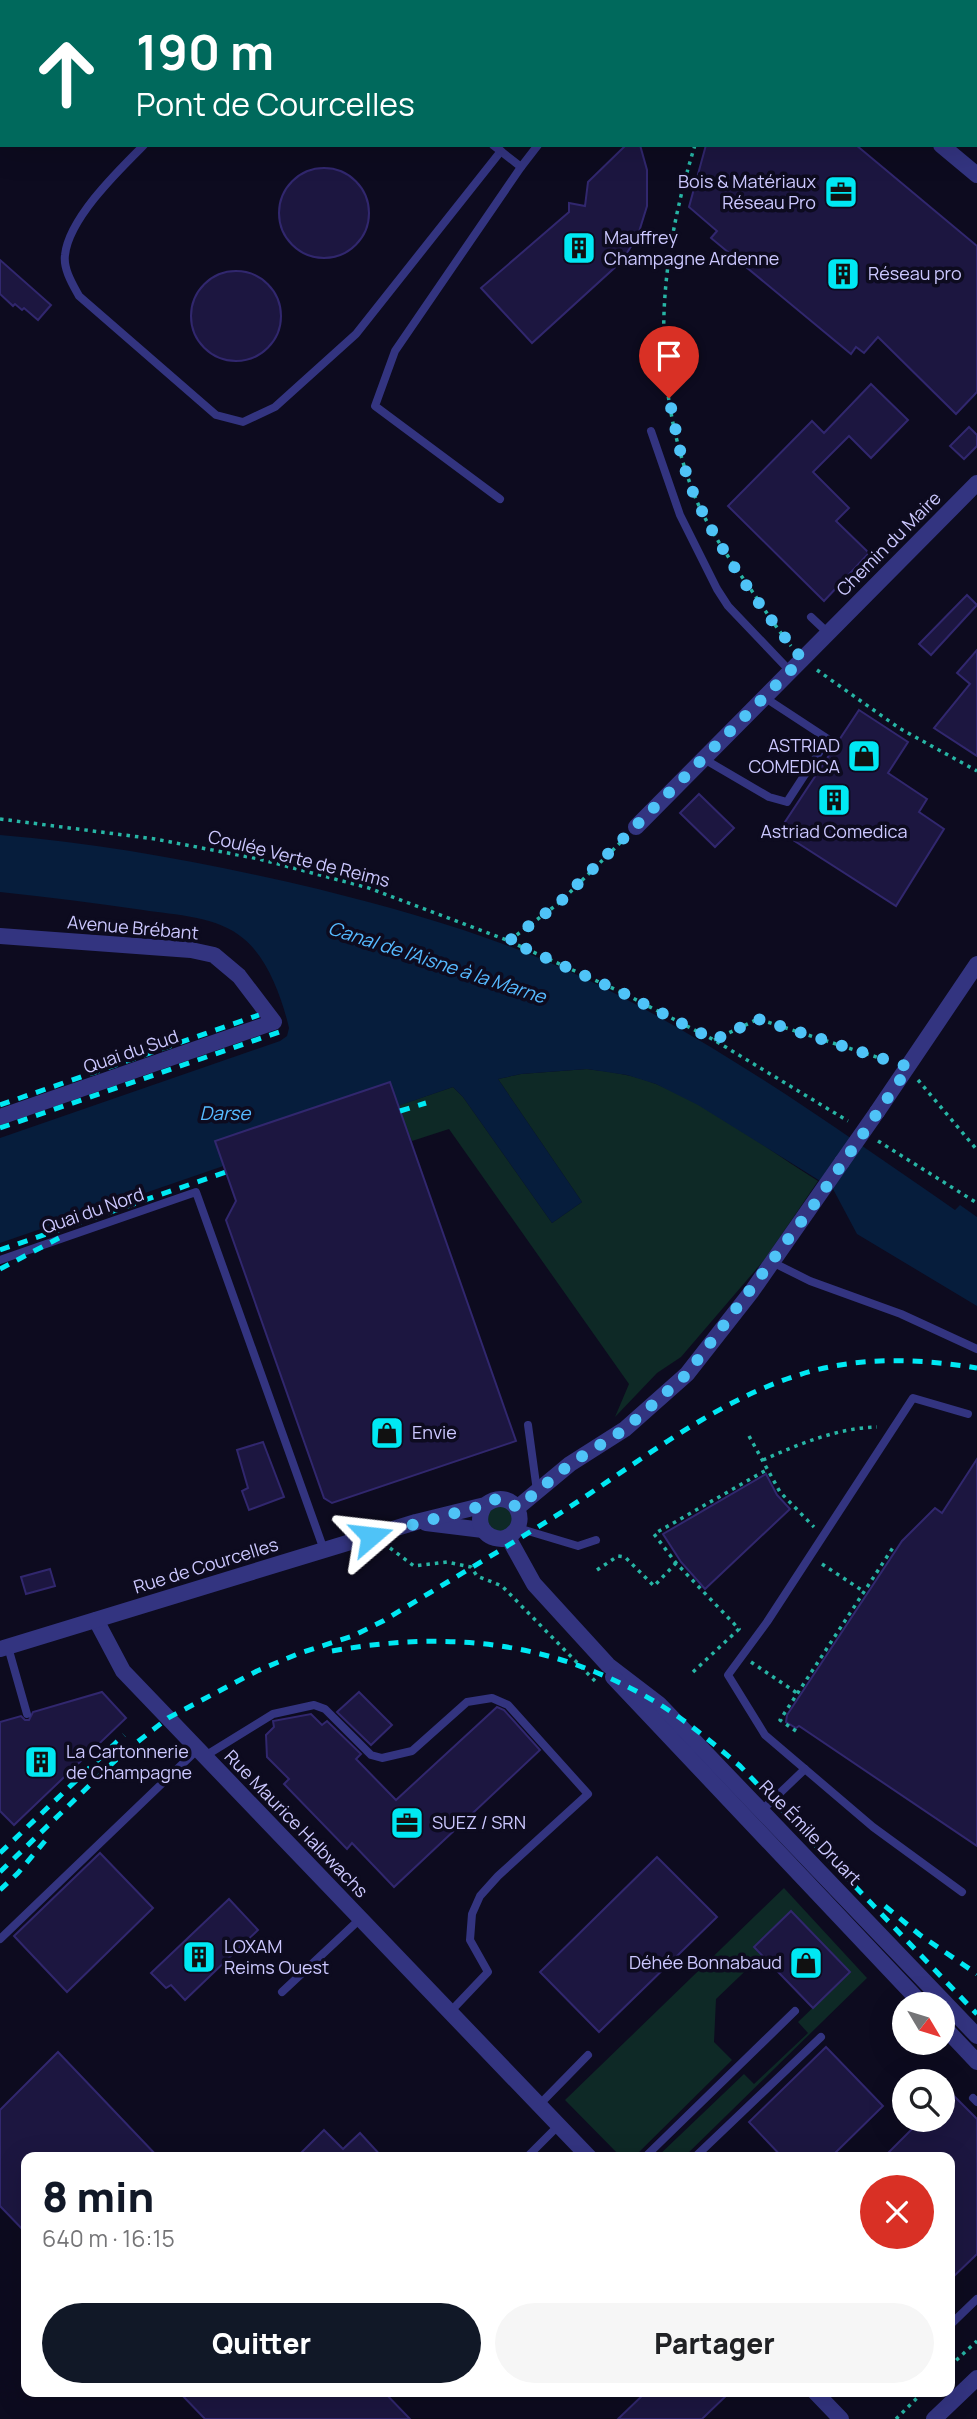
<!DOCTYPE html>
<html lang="fr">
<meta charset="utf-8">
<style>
:root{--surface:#fff;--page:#f6f6f6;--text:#202124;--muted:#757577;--accent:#111827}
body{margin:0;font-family:Manrope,sans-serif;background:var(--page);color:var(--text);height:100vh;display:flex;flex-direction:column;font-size:26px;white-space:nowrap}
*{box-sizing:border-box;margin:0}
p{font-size:23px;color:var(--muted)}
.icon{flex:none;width:38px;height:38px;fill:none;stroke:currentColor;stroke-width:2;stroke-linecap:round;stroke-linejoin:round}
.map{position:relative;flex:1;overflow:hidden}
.drawer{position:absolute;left:21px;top:2152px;width:934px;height:245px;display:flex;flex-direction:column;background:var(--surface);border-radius:14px;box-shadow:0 7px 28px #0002}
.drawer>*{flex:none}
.top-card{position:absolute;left:0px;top:0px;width:978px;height:147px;box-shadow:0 7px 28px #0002;background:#00695c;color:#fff;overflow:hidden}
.needle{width:46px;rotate:128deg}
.buttons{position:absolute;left:892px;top:1992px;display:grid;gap:14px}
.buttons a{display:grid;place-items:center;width:63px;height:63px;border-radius:50%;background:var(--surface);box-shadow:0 7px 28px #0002;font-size:35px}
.pin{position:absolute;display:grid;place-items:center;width:60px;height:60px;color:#fff;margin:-72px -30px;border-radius:50% 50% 50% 0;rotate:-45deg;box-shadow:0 0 7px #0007}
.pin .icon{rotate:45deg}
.me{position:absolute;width:77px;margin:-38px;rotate:73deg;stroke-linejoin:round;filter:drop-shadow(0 0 5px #0008)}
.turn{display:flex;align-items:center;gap:24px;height:147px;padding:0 21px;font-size:32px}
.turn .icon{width:91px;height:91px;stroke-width:2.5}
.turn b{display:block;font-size:49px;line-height:60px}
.round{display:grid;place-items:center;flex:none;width:74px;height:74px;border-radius:37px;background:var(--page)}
.summary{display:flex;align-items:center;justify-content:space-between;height:119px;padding:0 21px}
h1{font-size:42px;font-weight:800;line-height:52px;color:var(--accent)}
.primary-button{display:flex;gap:14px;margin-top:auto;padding:14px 21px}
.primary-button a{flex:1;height:80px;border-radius:42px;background:var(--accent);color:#fff;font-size:28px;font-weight:800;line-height:80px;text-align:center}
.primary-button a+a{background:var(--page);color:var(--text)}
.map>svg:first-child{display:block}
</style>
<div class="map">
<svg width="977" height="2419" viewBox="0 0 977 2419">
<rect width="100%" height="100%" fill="#0d0b1f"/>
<g fill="#0e2926">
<path d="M 587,1069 C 611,1072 634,1075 656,1084 C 711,1106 767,1149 818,1181 L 765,1259 L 681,1357 L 657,1373 L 615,1417 L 629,1384 L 449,1129 L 412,1141 L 397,1106 L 453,1087 L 463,1097 L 552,1223 L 582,1202 L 498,1079 L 521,1074 Z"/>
<path d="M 494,1503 L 513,1510 L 511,1531 L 491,1533 L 484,1515 Z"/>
<path d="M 784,1888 L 867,1978 L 683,2158 L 656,2158 L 744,2074 L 754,2084 L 808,2033 L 798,2022 L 850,1972 L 791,1911 L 754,1946 L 762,1955 L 716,1999 L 714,2042 L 732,2060 L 633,2158 L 622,2158 L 565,2100 Z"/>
</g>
<path fill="#061d3c" d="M 0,835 C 108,844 212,864 318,889 C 410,912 502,938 588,980 C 718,1043 836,1128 955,1210 L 960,1205 L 977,1217 L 977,1306 L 857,1234 L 833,1189 L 698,1105 L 656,1084 L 627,1075 L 587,1069 L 521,1074 L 498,1079 L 582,1202 L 552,1223 L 463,1097 L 453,1087 L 0,1243 L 0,1138 L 280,1041 L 287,1036 L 289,1028 C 282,998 268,959 244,939 C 218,916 175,915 143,910 C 95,903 48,897 0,892 Z"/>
<g fill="#1c1640" stroke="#31276e" stroke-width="2">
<path d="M 626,145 L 640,145 L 647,170 L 647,206 L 638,235 L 622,261 L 532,343 L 481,288 L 569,212 L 569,203 L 585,206 L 588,182 Z"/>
<path d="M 706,145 L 856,145 L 977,246 L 977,392 L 956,414 L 878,337 L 864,353 L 856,347 L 851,354 L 711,238 L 717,231 L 689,207 Z"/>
<circle cx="324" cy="213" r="45"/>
<path d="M 0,260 L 51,305 L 38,320 L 24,308 L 22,310 L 15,304 L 13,306 L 0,294 Z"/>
<circle cx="236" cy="316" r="45"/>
<path d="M 871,384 L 908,420 L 871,458 L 849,436 L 813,472 L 849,508 L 836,521 L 869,553 L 824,601 L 728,506 L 812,421 L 824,433 Z"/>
<path d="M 969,427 L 977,435 L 977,446 L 964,459 L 950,446 Z"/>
<path d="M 967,595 L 977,605 L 931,655 L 919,644 Z"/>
<path d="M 977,650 L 977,756 L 934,728 L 970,684 L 957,673 Z"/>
<path d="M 859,710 L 908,742 L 888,773 L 927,799 L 919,812 L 944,829 L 896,906 L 779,831 Z"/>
<path d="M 699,794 L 734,828 L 715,847 L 680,813 Z"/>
<path d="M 390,1082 L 516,1441 L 332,1503 L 324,1498 L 226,1220 L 236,1201 L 215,1141 Z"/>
<path d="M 263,1442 L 284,1497 L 249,1510 L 242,1491 L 248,1488 L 237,1450 Z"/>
<path d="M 977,1459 L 977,1846 L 799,1726 L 796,1728 L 786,1722 L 787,1715 L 902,1541 L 935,1508 L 942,1513 Z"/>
<path d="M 766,1474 L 777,1495 L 790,1509 L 705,1589 L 681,1562 L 663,1534 Z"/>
<path d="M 50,1569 L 55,1586 L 26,1594 L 21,1577 Z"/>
<path d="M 102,1692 L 126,1718 L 14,1825 L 0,1811 L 0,1722 L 21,1716 L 25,1720 L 29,1720 L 33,1712 Z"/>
<path d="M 359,1692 L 392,1725 L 371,1745 L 337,1712 Z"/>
<path d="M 497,1707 L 504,1710 L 540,1750 L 394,1887 L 352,1843 L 347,1849 L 284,1784 L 289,1779 L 267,1757 L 266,1735 L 274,1727 L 273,1721 L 311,1714 L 322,1725 L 327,1721 L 361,1754 L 356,1759 L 396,1800 Z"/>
<path d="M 100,1853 L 153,1908 L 67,1992 L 14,1936 Z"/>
<path d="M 657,1857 L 717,1917 L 599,2032 L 540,1972 Z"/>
<path d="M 229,1899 L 258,1930 L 185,2000 L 171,1985 L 166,1988 L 151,1973 Z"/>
<path d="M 791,1911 L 850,1972 L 813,2008 L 754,1947 Z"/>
<path d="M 826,2047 L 883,2106 L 830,2158 L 783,2158 L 749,2122 Z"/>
<path d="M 58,2052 L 159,2158 L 26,2158 L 26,2233 L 0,2206 L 0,2110 Z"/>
<path d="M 943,2085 L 977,2119 L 977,2254 L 950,2280 L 950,2158 L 883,2158 L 922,2119 L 943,2119 Z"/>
<path d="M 324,2130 L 343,2149 L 360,2133 L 383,2158 L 296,2158 Z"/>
<path d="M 179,2392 L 384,2392 L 410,2419 L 205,2419 Z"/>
<path d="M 646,2392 L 730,2392 L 702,2419 L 618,2419 Z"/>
</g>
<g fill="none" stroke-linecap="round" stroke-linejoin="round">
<g stroke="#27b5a5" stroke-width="3.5" stroke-dasharray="3.5 5" stroke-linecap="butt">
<path d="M 695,145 C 659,262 649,373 692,489 C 706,527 731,561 754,594 C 766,612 778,630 791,646"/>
<path d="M 817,670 L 899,728 L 977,771"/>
<path d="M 0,819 L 155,839 L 259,859 L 369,888 L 509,941 L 621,992 L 714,1040 L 848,1121"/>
<path d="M 510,940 L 559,903 L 624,839"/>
<path d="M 714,1040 L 758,1019 L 889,1061"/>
<path d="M 918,1080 L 977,1150"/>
<path d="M 878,1141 L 977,1203"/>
<path d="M 749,1436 L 780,1492 L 814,1527"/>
<path d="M 763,1460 C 799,1444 837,1428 877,1427"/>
<path d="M 390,1548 L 414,1566 L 447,1562 L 471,1567 L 477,1576 L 502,1586 L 595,1681"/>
<path d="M 822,1564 L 863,1591"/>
<path d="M 597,1570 L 618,1556 L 625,1557 L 654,1586 L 679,1560"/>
<path d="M 751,1662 L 797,1693"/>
<path d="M 693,1672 L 739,1629 L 676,1563 L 654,1534 L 768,1469"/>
<path d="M 796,1731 L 780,1720 L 894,1546"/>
<path d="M 950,2366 L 977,2341"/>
<path d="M 896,2419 L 923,2392"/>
</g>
<g stroke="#333480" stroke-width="8">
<path d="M 599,0 L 601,2"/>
<path d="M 311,2 L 313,0"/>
<path d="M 457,2 L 459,0"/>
<path d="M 144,145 C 119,170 69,218 65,255 C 63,269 73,285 79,296 L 216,415 L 243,422 L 275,407 L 356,334 L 501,151"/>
<path d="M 493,145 L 521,167 L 395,351 L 375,406 L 500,499"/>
<path d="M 521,167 L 538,145"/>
<path d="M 651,431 L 680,515 L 717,589 L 728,606 L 790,671"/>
<path d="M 811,617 L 828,633"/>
<path d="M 704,759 L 769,797 L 787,802 L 828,739 L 764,697"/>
<path d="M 0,1260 L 196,1192 L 324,1550"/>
<path d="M 772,1262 L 810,1281 L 901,1314 L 977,1349"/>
<path d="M 528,1425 L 537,1491"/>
<path d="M 518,1528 L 578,1546 L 596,1540"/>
<path d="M 8,1647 L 27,1714"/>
<path d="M 205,1756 L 273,1714 L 314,1705 L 325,1709 L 371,1755 L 382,1758 L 412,1751 L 467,1702 L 492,1698 L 508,1705 L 588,1794 L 498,1876 L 480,1896 L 472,1914 L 470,1940 L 488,1972 L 450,2012"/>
<path d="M 759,1813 L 805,1769"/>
<path d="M 962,1892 L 873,1827 L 765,1735 L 728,1675 L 767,1622 L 913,1398 L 968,1414"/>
<path d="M 0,1939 L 198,1749"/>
<path d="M 282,1992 L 360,1919"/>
<path d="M 973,2098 L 977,2102"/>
<path d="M 539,2105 L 588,2055"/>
<path d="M 526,2158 L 559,2125"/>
<path d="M 644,2158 L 795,2011"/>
<path d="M 694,2158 L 821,2037"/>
<path d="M 950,2325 L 977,2299"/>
</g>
<g stroke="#333480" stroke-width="16">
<path d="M 764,0 L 766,2"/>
<path d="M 941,145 L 977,175"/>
<path d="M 636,827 L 977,483"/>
<path d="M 0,936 L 191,950 L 214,955 L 239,976 L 274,1022 L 0,1117"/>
<path d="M 877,1112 L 977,964"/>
<path d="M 517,1508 L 570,1464 L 625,1429 L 687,1374 L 752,1291 L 842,1162"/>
<path d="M 426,1523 L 483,1530"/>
<path d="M 508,1537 L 534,1584 L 608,1665 L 659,1704 L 977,2036"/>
<path d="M 96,1620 L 123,1671 L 590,2158"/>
<path d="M 0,1649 L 416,1522 L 485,1505 C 515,1483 536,1529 502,1539 C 483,1538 474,1522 485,1505"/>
<path d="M 613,1677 L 922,2004"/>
<path d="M 943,2026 L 977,2062"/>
<path d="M 815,2392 L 841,2419"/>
<path d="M 934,2419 L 977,2378"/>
</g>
<g stroke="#00e8f3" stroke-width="5" stroke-dasharray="10 9" stroke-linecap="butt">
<path d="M 0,1105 L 259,1015"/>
<path d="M 400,1111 L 426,1103"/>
<path d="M 0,1128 L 279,1032"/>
<path d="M 0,1250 L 226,1172"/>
<path d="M 0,1269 L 59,1238"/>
<path d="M 332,1651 C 450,1630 554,1641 659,1704 C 688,1722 714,1744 740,1766 L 977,2014"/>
<path d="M 0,1853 L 124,1735"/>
<path d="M 0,1872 L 122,1754 L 168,1718 L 257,1671 L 300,1653 L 353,1636 L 383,1621 C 444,1584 505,1548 565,1510 C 647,1457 732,1387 829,1367 C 878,1357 929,1360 977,1368"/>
<path d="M 0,1890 L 18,1873 L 45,1841"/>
<path d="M 885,1906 L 920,1935 L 977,1974"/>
</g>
<path stroke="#333480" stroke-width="16" d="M 842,1162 L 877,1112"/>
</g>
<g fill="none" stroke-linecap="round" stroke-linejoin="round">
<path stroke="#4fc3f7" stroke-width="12" stroke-dasharray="0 21.6" d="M 371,1536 L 485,1505 C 496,1496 507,1497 517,1508 L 570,1464 L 625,1429 L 687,1374 L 816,1202 L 909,1067 L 758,1019 L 714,1040 L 621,992 L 509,941 L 559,903 L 802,659 C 761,608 720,553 693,492 C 681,463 676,430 669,398"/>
</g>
<defs>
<symbol id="office-square" viewBox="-11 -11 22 22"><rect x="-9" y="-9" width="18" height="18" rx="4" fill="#00e8f3" stroke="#0d0b1f"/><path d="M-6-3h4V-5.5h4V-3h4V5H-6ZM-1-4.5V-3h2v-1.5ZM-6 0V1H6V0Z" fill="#111"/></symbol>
<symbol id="building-square" viewBox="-11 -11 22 22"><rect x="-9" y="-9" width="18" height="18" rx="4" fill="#00e8f3" stroke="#0d0b1f"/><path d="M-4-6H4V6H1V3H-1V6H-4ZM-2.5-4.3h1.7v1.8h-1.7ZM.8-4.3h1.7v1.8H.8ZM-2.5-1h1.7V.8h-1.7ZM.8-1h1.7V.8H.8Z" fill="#111"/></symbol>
<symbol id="shop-square" viewBox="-11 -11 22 22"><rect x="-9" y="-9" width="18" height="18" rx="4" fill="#00e8f3" stroke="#0d0b1f"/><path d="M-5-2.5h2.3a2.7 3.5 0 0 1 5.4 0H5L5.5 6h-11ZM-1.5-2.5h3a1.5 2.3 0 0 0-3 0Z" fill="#111"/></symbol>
</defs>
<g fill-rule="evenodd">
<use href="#office-square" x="822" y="173" width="38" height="38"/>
<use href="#building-square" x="560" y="229" width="38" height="38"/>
<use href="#building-square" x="824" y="255" width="38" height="38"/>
<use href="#shop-square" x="845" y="737" width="38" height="38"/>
<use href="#building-square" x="815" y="781" width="38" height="38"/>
<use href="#shop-square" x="368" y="1414" width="38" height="38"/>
<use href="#building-square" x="22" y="1743" width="38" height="38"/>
<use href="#office-square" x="388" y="1804" width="38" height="38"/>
<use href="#building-square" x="180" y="1938" width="38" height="38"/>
<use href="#shop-square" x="787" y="1944" width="38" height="38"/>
</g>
<g text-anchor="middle" stroke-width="7" stroke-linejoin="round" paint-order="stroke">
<g font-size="18" fill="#ccc8ff" stroke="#0d0b1f" text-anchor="start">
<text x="816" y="188" text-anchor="end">Bois &amp; Matériaux<tspan x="816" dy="21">Réseau Pro</tspan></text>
<text x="604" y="244">Mauffrey<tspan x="604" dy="21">Champagne Ardenne</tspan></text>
<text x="868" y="280">Réseau pro</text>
<text x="840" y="752" text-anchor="end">ASTRIAD<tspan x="840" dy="21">COMEDICA</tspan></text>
<text x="834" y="838" text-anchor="middle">Astriad Comedica</text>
<text x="412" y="1439">Envie</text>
<text x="66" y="1758">La Cartonnerie<tspan x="66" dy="21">de Champagne</tspan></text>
<text x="432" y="1829">SUEZ / SRN</text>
<text x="224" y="1953">LOXAM<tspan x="224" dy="21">Reims Ouest</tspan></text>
<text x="782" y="1969" text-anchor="end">Déhée Bonnabaud</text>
</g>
<g font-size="18" fill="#ccc8ff" stroke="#0d0b1f">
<text transform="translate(889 544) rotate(-45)" y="6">Chemin du Maire</text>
<text transform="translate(299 859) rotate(14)" y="6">Coulée Verte de Reims</text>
<text transform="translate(133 928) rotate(5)" y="6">Avenue Brébant</text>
<text transform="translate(131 1052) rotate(-19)" y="6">Quai du Sud</text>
<text transform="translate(93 1211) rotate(-19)" y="6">Quai du Nord</text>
<text transform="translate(206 1566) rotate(-17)" y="6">Rue de Courcelles</text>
<text transform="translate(296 1824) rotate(46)" y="6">Rue Maurice Halbwachs</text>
<text transform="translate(810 1833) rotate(46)" y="6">Rue Émile Druart</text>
</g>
<g font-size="19" font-style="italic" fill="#56baff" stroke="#0d0b1f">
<text transform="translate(437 962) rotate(18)" y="7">Canal de l'Aisne à la Marne</text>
<text x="225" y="1120">Darse</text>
</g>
</g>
</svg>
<div class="buttons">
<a><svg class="needle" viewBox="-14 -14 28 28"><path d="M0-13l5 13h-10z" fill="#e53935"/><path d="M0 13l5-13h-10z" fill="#757577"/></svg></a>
<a><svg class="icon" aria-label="search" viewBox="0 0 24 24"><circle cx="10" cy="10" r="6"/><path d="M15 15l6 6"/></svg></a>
</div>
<div class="pin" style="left:669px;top:398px;background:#d93025"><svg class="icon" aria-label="arrive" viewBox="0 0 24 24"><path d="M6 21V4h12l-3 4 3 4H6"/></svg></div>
<svg class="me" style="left:371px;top:1536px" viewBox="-20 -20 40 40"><path d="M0-17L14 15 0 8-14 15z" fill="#4fc3f7" stroke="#fff" stroke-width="4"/></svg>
<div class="top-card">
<div class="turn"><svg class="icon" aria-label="ahead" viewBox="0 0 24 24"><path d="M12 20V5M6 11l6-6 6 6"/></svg><div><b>190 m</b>Pont de Courcelles</div></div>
</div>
<section class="drawer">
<div class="summary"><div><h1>8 min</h1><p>640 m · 16:15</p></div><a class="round" style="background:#d93025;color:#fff"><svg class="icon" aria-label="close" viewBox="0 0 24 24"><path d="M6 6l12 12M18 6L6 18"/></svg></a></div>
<div class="primary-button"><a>Quitter</a><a>Partager</a></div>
</section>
</div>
